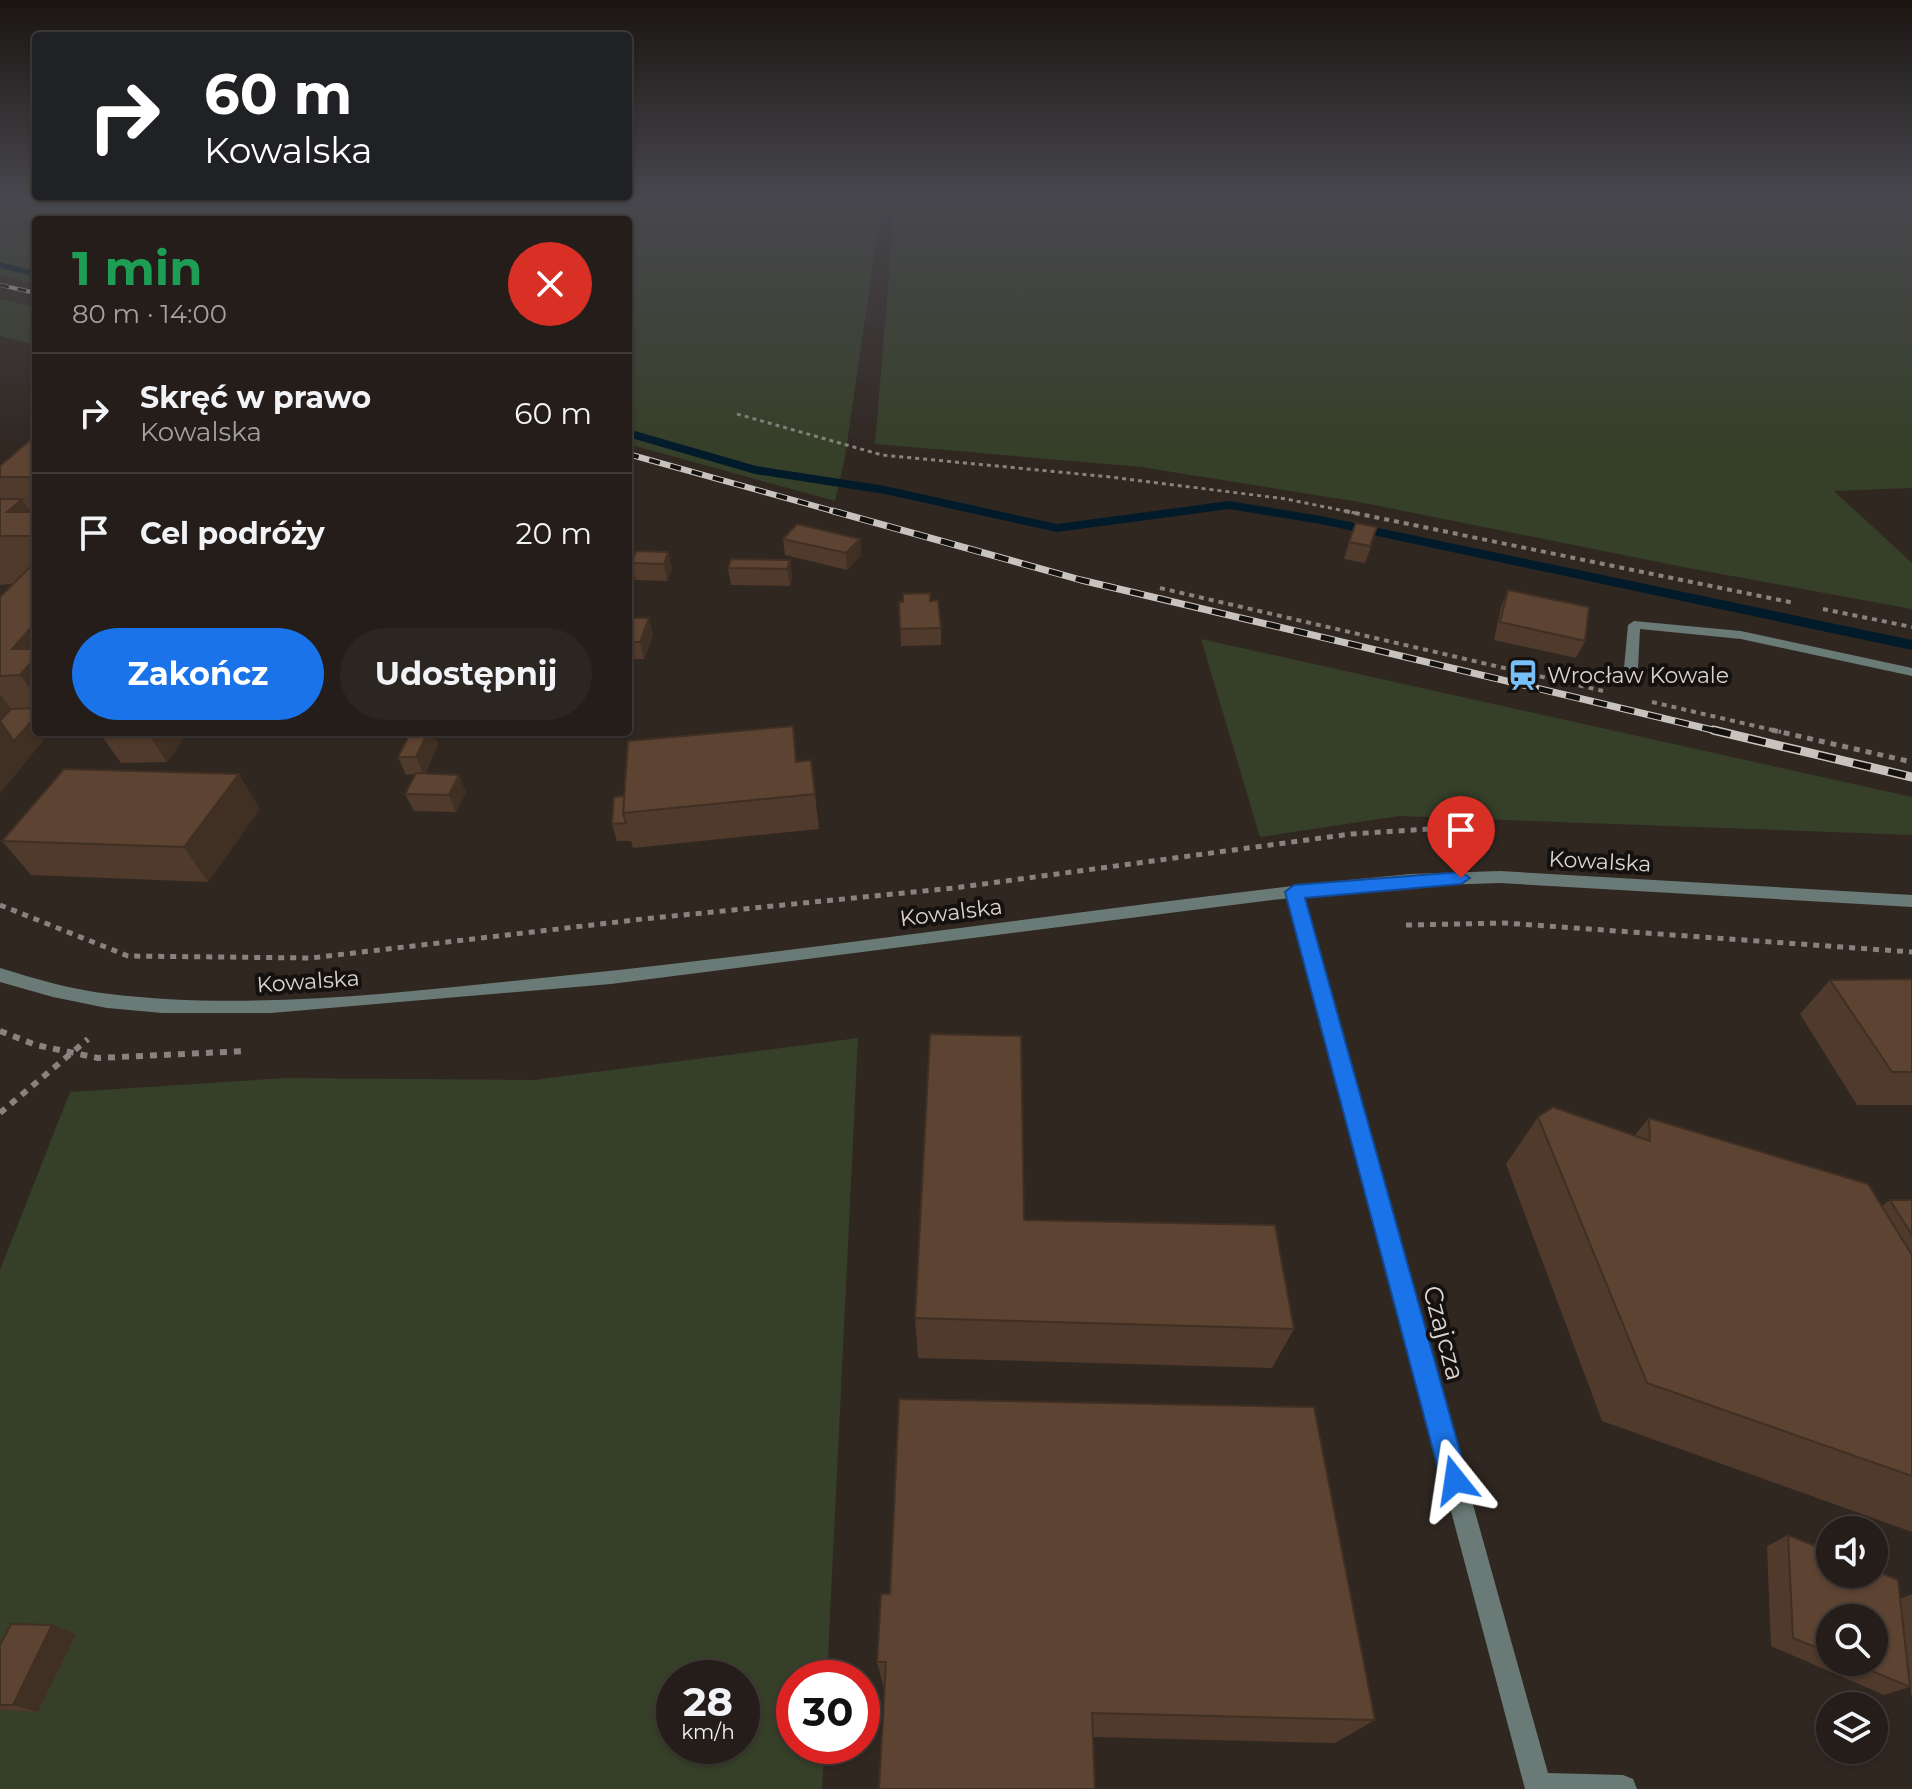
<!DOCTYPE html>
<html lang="pl">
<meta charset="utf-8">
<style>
:root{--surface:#241d19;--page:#2c2622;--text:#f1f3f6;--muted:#a3a2a2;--line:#413b38;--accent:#1a73e8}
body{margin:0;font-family:Montserrat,sans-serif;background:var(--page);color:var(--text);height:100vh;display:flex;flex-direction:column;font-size:30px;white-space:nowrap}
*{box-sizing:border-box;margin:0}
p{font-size:26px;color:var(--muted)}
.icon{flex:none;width:44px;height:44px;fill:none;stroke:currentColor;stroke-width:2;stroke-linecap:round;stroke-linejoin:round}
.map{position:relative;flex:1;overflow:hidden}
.drawer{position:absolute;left:32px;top:216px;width:600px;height:520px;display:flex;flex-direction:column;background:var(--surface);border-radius:8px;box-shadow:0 2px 6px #0004,0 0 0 2px var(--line)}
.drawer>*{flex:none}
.banner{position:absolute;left:32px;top:32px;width:600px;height:168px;border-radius:8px;box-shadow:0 2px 6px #0004,0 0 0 2px var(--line);background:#202124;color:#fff;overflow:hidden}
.tools{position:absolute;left:1816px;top:1516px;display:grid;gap:16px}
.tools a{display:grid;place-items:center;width:72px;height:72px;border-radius:50%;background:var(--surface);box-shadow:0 2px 6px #0004,0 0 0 2px var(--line);font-size:40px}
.speed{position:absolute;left:656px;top:1660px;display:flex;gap:16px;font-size:40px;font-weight:700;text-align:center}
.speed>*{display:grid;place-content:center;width:104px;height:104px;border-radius:50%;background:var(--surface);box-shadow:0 2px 6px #0004,0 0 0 2px var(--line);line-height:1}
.speed small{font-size:20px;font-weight:400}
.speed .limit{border:12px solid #d22;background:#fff;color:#111}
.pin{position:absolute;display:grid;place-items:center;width:68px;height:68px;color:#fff;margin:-82px -34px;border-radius:50% 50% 50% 0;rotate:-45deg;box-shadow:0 0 8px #0007}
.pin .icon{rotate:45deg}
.me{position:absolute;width:88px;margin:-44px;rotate:345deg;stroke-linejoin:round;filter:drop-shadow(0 0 6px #0008)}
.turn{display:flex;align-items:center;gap:28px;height:168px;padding:0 40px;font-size:36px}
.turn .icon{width:104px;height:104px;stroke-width:2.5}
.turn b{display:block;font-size:56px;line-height:68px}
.round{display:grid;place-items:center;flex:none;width:84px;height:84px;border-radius:42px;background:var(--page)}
.head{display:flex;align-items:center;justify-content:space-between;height:136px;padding:0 40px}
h1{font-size:48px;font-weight:700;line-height:60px;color:#1e9e55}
.action{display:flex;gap:16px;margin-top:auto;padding:16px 40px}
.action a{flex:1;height:92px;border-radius:48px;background:var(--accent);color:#fff;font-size:32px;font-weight:700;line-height:92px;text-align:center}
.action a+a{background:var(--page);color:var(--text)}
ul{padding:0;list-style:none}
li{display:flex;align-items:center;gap:24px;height:120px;padding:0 40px;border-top:2px solid var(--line)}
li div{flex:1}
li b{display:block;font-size:30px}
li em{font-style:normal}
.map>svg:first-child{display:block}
</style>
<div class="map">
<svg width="1912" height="1789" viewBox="0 0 1912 1789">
<rect width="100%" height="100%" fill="#302721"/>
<g fill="#363f28" fill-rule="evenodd">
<path d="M 0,200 L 1912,200 L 1912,488 L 1834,491 L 1912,563 L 1912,609 L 1688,568 L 1359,502 L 1141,467 L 875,444 L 894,215 L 880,216 L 845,457 L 835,501 L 628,444 L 628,220 L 36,220 L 36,284 L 0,275 Z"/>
<path d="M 0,299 L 36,307 L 36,345 L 0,336 Z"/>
<path d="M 1201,639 L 1912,797 L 1912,835 L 1399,816 L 1260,837 Z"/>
<path d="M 858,1038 L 827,1678 L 794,1678 L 794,1746 L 824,1746 L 822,1789 L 0,1789 L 0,1270 L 70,1092 L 285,1078 L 534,1080 ZM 674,1678 L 742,1678 L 742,1746 L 674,1746 Z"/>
</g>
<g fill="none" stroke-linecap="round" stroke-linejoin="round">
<g fill="#021b2b" fill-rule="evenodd">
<path d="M 0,262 L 36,271 L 36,277 L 0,268 Z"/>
<path d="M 628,429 L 756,466 L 885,486 L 1057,524 L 1229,501 L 1321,516 L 1912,640 L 1912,650 L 1321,524 L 1229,509 L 1057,532 L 885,494 L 755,474 L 628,437 Z"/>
</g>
<path stroke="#8a827e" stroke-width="3" stroke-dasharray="4 4" stroke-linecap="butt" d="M 737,414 L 882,455 L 1111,477 L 1286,499 L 1355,513"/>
<g stroke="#8a827e" stroke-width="4" stroke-dasharray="5 5" stroke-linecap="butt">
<path d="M 1345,511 L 1794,603"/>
<path d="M 1160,588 L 1603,691"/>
<path d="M 1823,609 L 1912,627"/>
<path d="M 1652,702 L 1781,732"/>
</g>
<g stroke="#8a827e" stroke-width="5" stroke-dasharray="6 6" stroke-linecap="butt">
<path d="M 1772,730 L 1912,762"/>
<path d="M 0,905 L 128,956 L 311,958 L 643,919 L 954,888 L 1351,834 L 1461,827 L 1466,839"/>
<path d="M 1406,925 L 1505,923 L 1912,952"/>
</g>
<g stroke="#8a827e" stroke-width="6" stroke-dasharray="7 7" stroke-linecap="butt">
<path d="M 0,1031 L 36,1045 L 98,1058 L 247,1051"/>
<path d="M 0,1113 L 88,1039"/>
</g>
<path fill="#6a7a76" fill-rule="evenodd" d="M 1634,621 L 1741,631 L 1912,668 L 1912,676 L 1741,639 L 1640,629 L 1638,668 L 1631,672 L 1624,668 L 1628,625 Z"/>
<path fill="#6a7a76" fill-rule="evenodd" d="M 1294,886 L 1302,892 L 1548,1773 L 1623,1775 L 1633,1779 L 1637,1789 L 1525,1789 L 1286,892 Z"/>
<path fill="#6a7a76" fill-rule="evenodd" d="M 1500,871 L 1912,895 L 1912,907 L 1500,883 L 1410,886 L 1272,900 L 611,984 L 271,1013 L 162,1013 L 107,1008 L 53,997 L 0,982 L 0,968 C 36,979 73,990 110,994 C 257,1012 422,990 570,975 C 820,949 1068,912 1318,883 L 1410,874 Z"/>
<defs>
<path id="rail-far3" d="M 0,285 L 36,293"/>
<path id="rail-far2" d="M 628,454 L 840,513"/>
<path id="rail-far1" d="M 833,511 L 1081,580 L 1721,732"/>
<path id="rail" d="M 1713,730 L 1912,777"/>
</defs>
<use href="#rail-far3" stroke="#c9c3be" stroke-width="4"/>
<use href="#rail-far2" stroke="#c9c3be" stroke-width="6"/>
<use href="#rail-far1" stroke="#c9c3be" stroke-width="7"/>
<use href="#rail" stroke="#c9c3be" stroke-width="9"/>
<use href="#rail-far3" stroke="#15110e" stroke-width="3" stroke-dasharray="9" stroke-linecap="butt"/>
<use href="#rail-far2" stroke="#15110e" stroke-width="4" stroke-dasharray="11" stroke-linecap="butt"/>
<use href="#rail-far1" stroke="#15110e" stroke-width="5" stroke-dasharray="14" stroke-linecap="butt"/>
<use href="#rail" stroke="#15110e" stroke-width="6" stroke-dasharray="18" stroke-linecap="butt"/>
</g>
<g fill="#4f3a2b" fill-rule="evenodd">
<path d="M 36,435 L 36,509 L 29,509 L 31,512 L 36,512 L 36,732 L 50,732 L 0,793 L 0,597 L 12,584 L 0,585 L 0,466 Z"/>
<path d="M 783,539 L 860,539 L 861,555 L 847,570 L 785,555 Z"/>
<path d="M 1349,542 L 1372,544 L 1365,563 L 1344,559 Z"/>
<path d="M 668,552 L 672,569 L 667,581 L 635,580 L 631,563 Z"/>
<path d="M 790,560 L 792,577 L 790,586 L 731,585 L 728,568 Z"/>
<path d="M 1508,590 L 1585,641 L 1576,658 L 1494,640 L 1501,607 Z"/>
<path d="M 930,601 L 941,628 L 941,645 L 901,646 L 899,602 Z"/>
<path d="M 649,618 L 653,635 L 644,659 L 628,659 L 628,621 Z"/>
<path d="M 99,732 L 188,732 L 167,762 L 121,763 Z"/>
<path d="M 411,732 L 433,732 L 438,744 L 425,774 L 466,792 L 456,812 L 414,811 L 405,794 L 415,774 L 406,775 L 398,757 Z"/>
<path d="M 811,760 L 819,829 L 633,848 L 631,841 L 617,841 L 612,824 L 624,796 L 798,761 Z"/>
<path d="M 260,809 L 208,882 L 31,875 L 2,841 Z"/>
<path d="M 1912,979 L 1912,1105 L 1857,1105 L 1800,1014 L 1830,980 Z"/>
<path d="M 1538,1117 L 1635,1135 L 1649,1118 L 1882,1206 L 1890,1200 L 1912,1200 L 1912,1532 L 1602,1421 L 1506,1164 Z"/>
<path d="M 1024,1220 L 1294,1329 L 1272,1368 L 918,1358 L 915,1318 Z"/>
<path d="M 1788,1535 L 1900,1599 L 1912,1594 L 1912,1699 L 1910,1687 L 1884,1695 L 1771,1646 L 1767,1546 ZM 1830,1618 L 1874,1662 L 1830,1662 Z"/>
<path d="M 881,1594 L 1375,1720 L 1335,1743 L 1093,1737 L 884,1688 L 877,1662 Z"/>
<path d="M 52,1625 L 76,1634 L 38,1712 L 0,1710 L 0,1645 Z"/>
</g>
<g fill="#402f23">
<path d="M 22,499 L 36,520 L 7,512 Z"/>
<path d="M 860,539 L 861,555 L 847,570 L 846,553 Z"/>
<path d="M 668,552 L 672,569 L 667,581 L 664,564 Z"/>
<path d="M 790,560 L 792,577 L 790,586 L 787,569 Z"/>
<path d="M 649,618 L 653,635 L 644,659 L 640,642 Z"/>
<path d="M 36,622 L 36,697 L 20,675 L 12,649 Z"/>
<path d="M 0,694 L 24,726 L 36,716 L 36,732 L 50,732 L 0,793 Z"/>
<path d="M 147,732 L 188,732 L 167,762 Z"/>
<path d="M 428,732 L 433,732 L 438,744 L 424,774 L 416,757 Z"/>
<path d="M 239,774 L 260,809 L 208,882 L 184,847 Z"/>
<path d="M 459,775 L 466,792 L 456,812 L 449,795 Z"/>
<path d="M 52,1625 L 76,1634 L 38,1712 L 13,1705 Z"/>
</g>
<g fill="#5c4332" stroke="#402f23" stroke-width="2">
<path d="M 36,435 L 36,475 L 33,477 L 0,477 L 0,466 Z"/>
<path d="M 0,499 L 22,499 L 7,512 L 36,512 L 36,536 L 0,536 Z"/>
<path d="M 1356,523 L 1377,527 L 1370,546 L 1349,542 Z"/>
<path d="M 797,524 L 860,539 L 846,553 L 783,539 Z"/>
<path d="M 636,551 L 668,552 L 664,564 L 631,563 Z"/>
<path d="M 731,559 L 790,560 L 787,569 L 728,568 Z"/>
<path d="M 36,561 L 36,622 L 12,649 L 36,649 L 36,657 L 20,675 L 0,676 L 0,597 Z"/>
<path d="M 1508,590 L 1589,607 L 1585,641 L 1500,622 Z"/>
<path d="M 930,593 L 930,601 L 938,600 L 941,628 L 900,629 L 899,602 L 903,602 L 903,594 Z"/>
<path d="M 629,618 L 649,618 L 640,642 L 628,642 L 628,621 Z"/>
<path d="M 36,708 L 36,716 L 14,741 L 0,721 L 11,709 Z"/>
<path d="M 793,726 L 796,762 L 811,760 L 815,794 L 623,813 L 628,741 Z"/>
<path d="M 411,732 L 428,732 L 416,757 L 398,757 Z"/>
<path d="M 64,769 L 239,774 L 184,847 L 2,841 Z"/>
<path d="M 416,773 L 459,775 L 449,795 L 405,794 Z"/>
<path d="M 624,796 L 623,813 L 626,823 L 612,824 L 614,797 Z"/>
<path d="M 1912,979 L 1912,1072 L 1892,1072 L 1830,980 Z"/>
<path d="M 930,1034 L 1021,1036 L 1024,1220 L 1275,1225 L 1294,1329 L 915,1318 Z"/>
<path d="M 1553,1107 L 1650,1141 L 1649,1118 L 1868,1184 L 1912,1255 L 1912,1476 L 1647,1383 L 1538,1117 Z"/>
<path d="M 1890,1200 L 1912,1200 L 1912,1235 Z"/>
<path d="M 899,1399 L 1314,1407 L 1375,1720 L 1092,1713 L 1095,1789 L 879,1789 L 886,1662 L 877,1662 L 881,1594 L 890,1594 Z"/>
<path d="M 1788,1535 L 1830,1552 L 1830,1574 L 1874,1574 L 1874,1570 L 1898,1580 L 1910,1687 L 1850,1662 L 1874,1662 L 1874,1618 L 1830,1618 L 1830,1653 L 1793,1638 Z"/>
<path d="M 11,1624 L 52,1625 L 13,1705 L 0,1705 L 0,1645 Z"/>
</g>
<linearGradient id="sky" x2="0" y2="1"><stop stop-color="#1a1512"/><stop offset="0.44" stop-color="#48474e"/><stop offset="1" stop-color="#48474e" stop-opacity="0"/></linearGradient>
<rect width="1912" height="451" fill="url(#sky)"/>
<path fill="#1a73e8" stroke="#114b97" stroke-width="2" d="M 1461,872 L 1470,878 L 1461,884 L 1305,898 L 1468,1480 L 1464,1489 L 1455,1493 L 1445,1489 L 1441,1480 L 1285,892 L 1294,885 Z"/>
<defs>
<symbol id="station-bare" viewBox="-9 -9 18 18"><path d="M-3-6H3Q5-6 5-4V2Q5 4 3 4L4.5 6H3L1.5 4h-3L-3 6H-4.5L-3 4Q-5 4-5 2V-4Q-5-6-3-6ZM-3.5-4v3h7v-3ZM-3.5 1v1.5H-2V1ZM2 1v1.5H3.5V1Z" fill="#78bff7" stroke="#15110e" stroke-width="2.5" paint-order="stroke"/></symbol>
</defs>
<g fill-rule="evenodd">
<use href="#station-bare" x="1501" y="653" width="44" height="44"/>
</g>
<g text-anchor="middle" stroke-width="8" stroke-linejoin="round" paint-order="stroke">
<g font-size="22" fill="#dbd5d1" stroke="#15110e" text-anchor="start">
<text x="1547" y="683">Wrocław Kowale</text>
</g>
<g font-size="22" fill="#dbd5d1" stroke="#15110e">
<text transform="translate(1600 861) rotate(3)" y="8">Kowalska</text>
<text transform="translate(951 912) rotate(-7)" y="8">Kowalska</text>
<text transform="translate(308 981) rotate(-4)" y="8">Kowalska</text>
</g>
<g font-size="26" fill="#dbd5d1" stroke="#15110e">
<text transform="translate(1444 1333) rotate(75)" y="9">Czajcza</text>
</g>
</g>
</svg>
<div class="tools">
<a><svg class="icon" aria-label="sound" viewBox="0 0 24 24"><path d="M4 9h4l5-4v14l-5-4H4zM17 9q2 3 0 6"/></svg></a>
<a><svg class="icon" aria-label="search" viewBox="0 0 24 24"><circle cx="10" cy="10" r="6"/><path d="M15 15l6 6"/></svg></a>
<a><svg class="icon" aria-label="layers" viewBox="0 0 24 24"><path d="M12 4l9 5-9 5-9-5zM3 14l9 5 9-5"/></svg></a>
</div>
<div class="speed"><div>28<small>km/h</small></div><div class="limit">30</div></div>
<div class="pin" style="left:1461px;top:878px;background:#d93025"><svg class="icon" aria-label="arrive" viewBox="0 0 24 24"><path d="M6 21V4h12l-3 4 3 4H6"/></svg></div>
<svg class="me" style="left:1455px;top:1480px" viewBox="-20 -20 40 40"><path d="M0-17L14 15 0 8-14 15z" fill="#1a73e8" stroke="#fff" stroke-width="4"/></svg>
<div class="banner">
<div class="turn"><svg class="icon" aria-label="right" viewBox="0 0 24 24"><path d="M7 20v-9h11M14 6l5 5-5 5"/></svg><div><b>60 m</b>Kowalska</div></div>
</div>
<section class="drawer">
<div class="head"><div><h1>1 min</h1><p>80 m · 14:00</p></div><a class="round" style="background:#d93025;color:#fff"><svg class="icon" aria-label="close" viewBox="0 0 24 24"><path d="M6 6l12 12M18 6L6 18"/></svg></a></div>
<ul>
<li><svg class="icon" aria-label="right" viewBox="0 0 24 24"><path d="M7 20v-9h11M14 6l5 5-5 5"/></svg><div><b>Skręć w prawo</b><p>Kowalska</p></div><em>60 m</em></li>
<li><svg class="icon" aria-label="arrive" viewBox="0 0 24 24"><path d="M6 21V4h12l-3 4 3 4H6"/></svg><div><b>Cel podróży</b></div><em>20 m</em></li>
</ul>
<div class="action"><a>Zakończ</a><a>Udostępnij</a></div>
</section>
</div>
